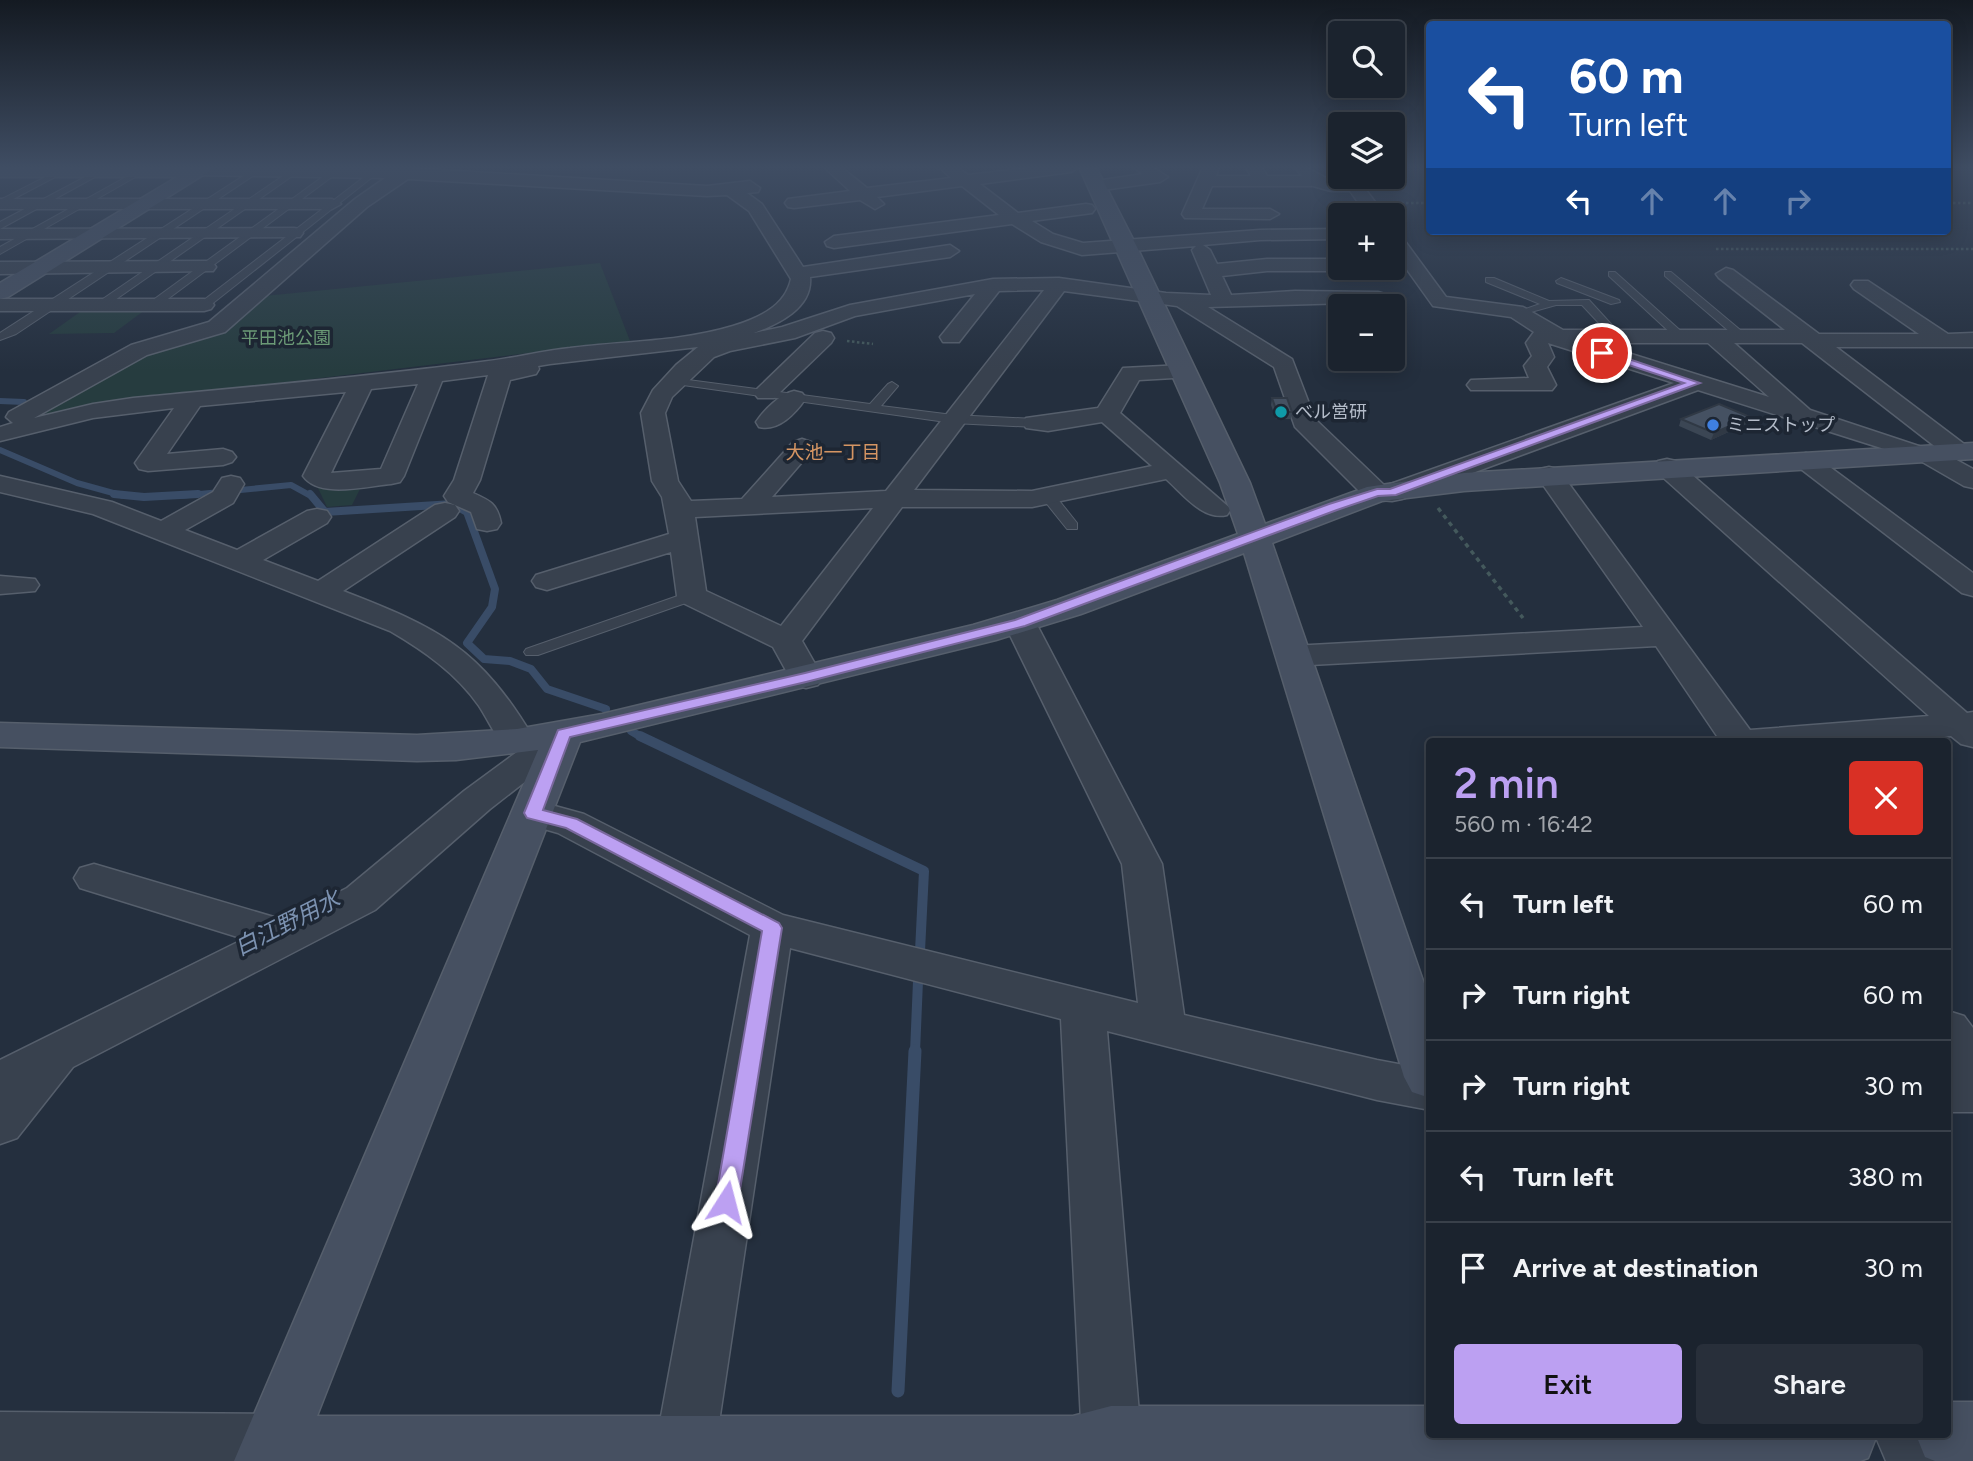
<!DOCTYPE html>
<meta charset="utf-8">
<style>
:root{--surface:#1b232e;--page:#282f3a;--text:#f1f3f6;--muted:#a0a4aa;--line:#39404a;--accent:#bca0f2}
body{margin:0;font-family:Figtree,"Noto Sans JP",sans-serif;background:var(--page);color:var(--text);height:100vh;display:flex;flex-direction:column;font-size:26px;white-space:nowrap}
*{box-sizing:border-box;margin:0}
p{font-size:23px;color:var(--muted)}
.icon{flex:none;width:38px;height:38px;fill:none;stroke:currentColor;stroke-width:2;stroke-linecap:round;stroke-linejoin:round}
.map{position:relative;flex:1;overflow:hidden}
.details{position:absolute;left:1426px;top:738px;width:525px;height:700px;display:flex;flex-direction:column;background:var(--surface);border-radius:7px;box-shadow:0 4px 18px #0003,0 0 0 2px var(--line)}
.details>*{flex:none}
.banner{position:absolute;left:1426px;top:21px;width:525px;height:214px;border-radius:7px;box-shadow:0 4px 18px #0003,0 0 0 2px var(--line);background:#1a4fa0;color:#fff;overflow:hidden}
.fabs{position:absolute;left:1328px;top:21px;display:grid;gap:14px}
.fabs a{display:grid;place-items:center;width:77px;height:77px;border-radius:7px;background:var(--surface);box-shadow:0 4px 18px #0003,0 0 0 2px var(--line);font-size:35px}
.pin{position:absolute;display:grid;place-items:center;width:60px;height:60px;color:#fff;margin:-30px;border:4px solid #fff;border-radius:50%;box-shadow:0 2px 7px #0007}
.me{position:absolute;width:77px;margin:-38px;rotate:9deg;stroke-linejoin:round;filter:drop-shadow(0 0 5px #0008)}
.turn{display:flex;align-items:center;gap:24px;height:147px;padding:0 28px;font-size:32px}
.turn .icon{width:91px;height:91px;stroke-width:2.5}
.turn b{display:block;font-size:49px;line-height:60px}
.lanes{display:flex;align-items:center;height:66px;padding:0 28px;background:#0003;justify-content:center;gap:35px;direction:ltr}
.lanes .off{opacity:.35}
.round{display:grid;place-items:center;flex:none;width:74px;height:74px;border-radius:7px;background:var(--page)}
.headline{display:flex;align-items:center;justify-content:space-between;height:119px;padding:0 28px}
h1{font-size:42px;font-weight:600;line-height:52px;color:var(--accent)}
.button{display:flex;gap:14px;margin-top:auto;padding:14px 28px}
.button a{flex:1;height:80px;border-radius:7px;background:var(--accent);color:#111;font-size:28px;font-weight:600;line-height:80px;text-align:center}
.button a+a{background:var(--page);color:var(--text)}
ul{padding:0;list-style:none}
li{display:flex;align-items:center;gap:21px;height:91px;padding:0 28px;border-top:2px solid var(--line)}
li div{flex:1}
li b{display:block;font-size:26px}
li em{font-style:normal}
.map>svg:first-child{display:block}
</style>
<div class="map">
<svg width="1973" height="1461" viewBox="0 0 1973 1461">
<rect width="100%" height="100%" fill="#242f3e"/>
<g fill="#263c3f">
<path d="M 600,263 L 630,341 L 204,392 L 52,415 L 41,412 L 146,353 L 228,328 L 240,321 L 264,296 Z"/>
<path d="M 87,307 L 149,307 L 114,333 L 49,334 Z"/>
<path d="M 363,483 L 352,505 L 327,507 L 317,486 Z"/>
</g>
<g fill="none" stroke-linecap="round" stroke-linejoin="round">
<g stroke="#394c67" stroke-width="6">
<path d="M 0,401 L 24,402 L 17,413"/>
<path d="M 0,450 L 77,483 L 124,496"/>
<path d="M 179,496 L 291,485 L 311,496"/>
</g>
<g stroke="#394c67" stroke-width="8">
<path d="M 114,494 L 144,497 L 198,494"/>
<path d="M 310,494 L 325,512 L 453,504 L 467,512 L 495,589 L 492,607 L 467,643 L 484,659 L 510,661 L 531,669 L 547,689 L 606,709"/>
<path d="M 631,731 L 643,738"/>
</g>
<g stroke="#394c67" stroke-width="10">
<path d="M 640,736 L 924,871 L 920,951"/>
<path d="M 915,1052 L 918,981"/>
</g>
<path stroke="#394c67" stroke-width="13" d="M 898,1391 L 915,1051"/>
<defs>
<g id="lane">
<path d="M 65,167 L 74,167 L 0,206 L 0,200 Z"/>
<path d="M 104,167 L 113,167 L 0,229 L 0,222 Z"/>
<path d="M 144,167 L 153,167 L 0,254 L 0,247 Z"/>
<path d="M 257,167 L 266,167 L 16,334 L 0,340 L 0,333 Z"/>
<path d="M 296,167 L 305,167 L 105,307 L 97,307 L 97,303 Z"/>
<path d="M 336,167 L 345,167 L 157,307 L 149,307 L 149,303 Z"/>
<path d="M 377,167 L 385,167 L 208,307 L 200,307 L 200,303 Z"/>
<path d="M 1609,272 L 1615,272 L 1683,333 L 1683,337 L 1675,337 L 1609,276 Z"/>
<path d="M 1665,272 L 1671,272 L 1745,334 L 1745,338 L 1737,338 L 1665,276 Z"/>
<path d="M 1486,278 L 1494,278 L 1549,301 L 1589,300 L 1621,335 L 1612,337 L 1582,305 L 1556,305 L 1517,316 L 1517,312 L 1540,304 L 1486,282 Z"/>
<path d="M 1561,278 L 1619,300 L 1620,302 L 1611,304 L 1557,283 L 1556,281 Z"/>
<path d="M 673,378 L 870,404 L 888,384 L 892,382 L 898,386 L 881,406 L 953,415 L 1035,419 L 1041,423 L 1035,427 L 953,423 L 669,383 L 669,379 Z"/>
<path d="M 1048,492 L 1053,493 L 1077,523 L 1077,529 L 1067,529 L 1043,499 L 1041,496 Z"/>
<path d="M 692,591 L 700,596 L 697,599 L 538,655 L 526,655 L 524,652 L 526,649 Z"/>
</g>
<g id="street">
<path d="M 197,167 L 408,168 L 707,186 L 750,181 L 760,188 L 758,192 L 747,193 L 762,204 L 803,267 L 950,245 L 959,251 L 950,257 L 810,277 C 813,308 778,324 754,333 L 782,327 L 850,305 L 993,279 L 1059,278 L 1166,293 L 1211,295 L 1192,250 L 1196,246 L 1082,255 L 1041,242 L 1012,224 L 834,248 L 827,246 L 825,242 L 834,236 L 999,215 L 962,186 L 877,197 L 884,204 L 875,209 L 860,200 L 794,208 L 788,207 L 785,203 L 788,199 L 850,191 L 824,167 L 841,167 L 867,188 L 951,178 L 939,167 L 957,167 L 968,175 L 1037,167 L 1079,167 L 1071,172 L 980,184 L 1018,213 L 1086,204 L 1092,205 L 1095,209 L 1092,213 L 1032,221 L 1053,234 L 1083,243 L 1260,230 L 1340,229 L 1340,239 L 1260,240 L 1203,245 L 1210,250 L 1217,264 L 1267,259 L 1340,259 L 1340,268 L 1348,268 L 1340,271 L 1267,271 L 1222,276 L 1231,295 L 1295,291 L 1378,292 L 1385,294 L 1388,298 L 1385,302 L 1208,307 L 1292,359 L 1315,419 L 1385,486 L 1674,383 L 1548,343 L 1554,357 L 1547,367 L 1556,385 L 1552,390 L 1471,390 L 1467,385 L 1471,380 L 1529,378 L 1524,366 L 1532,356 L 1526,343 L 1534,332 L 1511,317 L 1433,306 L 1393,250 L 1393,231 L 1399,233 L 1446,297 L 1523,307 L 1563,330 L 1785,330 L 1719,278 L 1716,274 L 1726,268 L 1733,270 L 1819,334 L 1919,334 L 1854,289 L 1851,285 L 1854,281 L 1868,281 L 1948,334 L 1973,333 L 1973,347 L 1836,347 L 1968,447 L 1972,452 L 1968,457 L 1953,458 L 1973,469 L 1973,488 L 1964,486 L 1919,460 L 1698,390 L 1402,499 L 1392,501 L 1367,499 L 1295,427 L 1274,367 L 1177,306 L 1064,291 L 914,490 L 1032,491 L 1152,466 L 1102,422 L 1048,431 L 1026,428 L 1023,423 L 1026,418 L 1098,408 L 1123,368 L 1183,365 L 1191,367 L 1194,372 L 1191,377 L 1139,380 L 1120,413 L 1231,509 L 1227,515 C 1203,521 1183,494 1166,479 L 1032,507 L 902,507 L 802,641 L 823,678 L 818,685 L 806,688 L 794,685 L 773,647 L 681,602 L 677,596 L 671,552 L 547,590 L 536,587 L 532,581 L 536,575 L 669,534 L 662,497 L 652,481 L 641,413 L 653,390 L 676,365 L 698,347 L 550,364 L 538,366 L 539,369 L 536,374 L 510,380 L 480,480 L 473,493 C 491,501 497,504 501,523 L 497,529 L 487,531 L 477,529 L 471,512 L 448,502 L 444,496 L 454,480 L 488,375 L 442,381 L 404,476 L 400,482 L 391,484 C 367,486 319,499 303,476 L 346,392 L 200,406 L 167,454 L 223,449 L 232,452 L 236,457 L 232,462 L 223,465 L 148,471 L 139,469 L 135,463 L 174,408 L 93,418 L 0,441 L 0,427 L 13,423 L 6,417 L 9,412 L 131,345 L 209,322 L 355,199 L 385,178 L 191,175 L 189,172 L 191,169 ZM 408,179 L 707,196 L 727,195 L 749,211 L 791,279 C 785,307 758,318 733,326 C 680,342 624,341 570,348 C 540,351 511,359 481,362 C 365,377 249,387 133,398 L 93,404 L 34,418 L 147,355 L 225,332 L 367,207 ZM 1044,290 L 886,491 L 772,497 L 815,447 L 811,442 L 802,439 L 793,442 L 742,499 L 691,501 L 678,481 L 665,413 L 672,397 L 714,357 L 730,351 L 795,338 L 855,316 L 975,294 L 940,337 L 943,342 L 959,342 L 999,291 ZM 1596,343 L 1708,343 L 1769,397 ZM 1734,343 L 1802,343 L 1946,455 L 1810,410 ZM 418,384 L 381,469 L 331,473 L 371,389 ZM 873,508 L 781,626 L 706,591 L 695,517 Z"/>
<path d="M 1133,167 L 1152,167 L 1168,177 L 1160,182 L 1096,191 L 1088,186 L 1096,181 L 1143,174 Z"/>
<path d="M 1203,167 L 1219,167 L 1216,176 L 1251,176 L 1246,167 L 1262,167 L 1267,176 L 1302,176 L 1295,167 C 1318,167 1319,181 1343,181 L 1340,177 L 1340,176 L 1356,177 L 1385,215 L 1367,215 L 1350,191 L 1331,191 L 1313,186 L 1212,186 L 1202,209 L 1270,209 L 1279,214 L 1270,219 L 1185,218 L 1182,214 Z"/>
<path d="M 0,199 L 332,199 L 341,204 L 332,209 L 0,209 Z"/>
<path d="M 294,228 L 300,229 L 303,233 L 300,237 L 0,239 L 0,229 Z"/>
<path d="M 206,261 L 213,263 L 216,267 L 213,271 L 0,274 L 0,262 Z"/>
<path d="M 0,299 L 204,299 L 211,301 L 214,305 L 211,309 L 204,311 L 0,311 Z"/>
<path d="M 823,331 L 831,333 L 834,338 L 831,343 L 774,398 L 758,398 L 754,393 L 758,388 L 815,333 Z"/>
<path d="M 794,391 L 802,393 L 806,398 C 796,413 778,432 759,427 L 756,422 C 764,410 780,394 794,391 Z"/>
<path d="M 1806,453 L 1815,456 L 1973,573 L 1973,596 L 1962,593 L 1797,466 L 1793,461 L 1797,456 Z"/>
<path d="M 1667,459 L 1676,461 L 1967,713 L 1973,712 L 1973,747 L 1961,744 L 1951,736 L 1875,742 L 1721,742 L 1656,646 L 1292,666 L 1281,663 L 1276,656 L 1281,649 L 1292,646 L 1643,627 L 1536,475 L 1540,469 L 1549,467 L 1558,469 L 1750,730 L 1929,716 L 1658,473 L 1654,467 L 1658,461 Z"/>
<path d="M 0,476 L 112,502 L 161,521 L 213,492 L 222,478 L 231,476 L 240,478 L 244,484 L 233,503 L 185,530 L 237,550 L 307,511 L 317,509 L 327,511 L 331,517 L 327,523 L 263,560 L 318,581 L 435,505 L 445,503 L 455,505 L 459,511 L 455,517 L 343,591 C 439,628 480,648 534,739 C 549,728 558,721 576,726 L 582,734 L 576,742 L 490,809 L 375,910 L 73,1067 L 17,1138 L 0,1144 L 0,1060 L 244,939 L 80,888 L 74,878 L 80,868 L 94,864 L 284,920 L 347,888 L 464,791 L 517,752 L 505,749 C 495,735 488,720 479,706 C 456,673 424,651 390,631 L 93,514 L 0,492 Z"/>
<path d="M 0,576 L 35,579 L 39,585 L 35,591 L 0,594 Z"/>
<path d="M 1020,614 L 1031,616 L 1036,623 L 1162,864 L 1184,1015 L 1377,1060 L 1430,1070 L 1430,1110 L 1377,1100 L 1107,1031 L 1143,1461 L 1083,1461 L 1061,1019 L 790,948 L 715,1449 L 710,1461 L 660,1461 L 655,1449 L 750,935 L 558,833 L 520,822 L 514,813 L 520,804 L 533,800 L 584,814 L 783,915 L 1138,1003 L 1122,864 L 1004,623 L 1009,616 Z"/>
<path d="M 1948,1011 L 1964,1016 L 1973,1028 L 1973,1112 L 1948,1112 L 1948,1072 L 1953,1072 L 1948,1065 Z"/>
<path d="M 0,1412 L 274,1414 L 295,1423 L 304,1444 L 296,1461 L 0,1461 Z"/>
<path d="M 1875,1435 L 1936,1435 L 1947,1461 L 1886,1461 Z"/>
</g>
<g id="secondary">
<path d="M 0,167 L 216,167 L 8,297 L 0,299 L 0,283 L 177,177 L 0,177 Z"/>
<path d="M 1079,167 L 1096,167 L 1137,247 L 1250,483 L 1265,524 L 1367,487 L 1464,473 L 1973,443 L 1973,459 L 1464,491 L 1382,501 L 1272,543 L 1430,1001 L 1430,1098 L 1412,1092 L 1404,1077 L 1244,553 L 1081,614 L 996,640 L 580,742 L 317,1416 L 1073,1416 L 1111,1406 L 1430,1406 L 1430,1435 L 1877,1435 L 1868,1458 L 1860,1461 L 234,1461 L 538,750 L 456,760 L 417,761 L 0,747 L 0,723 L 417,735 L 517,729 L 602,714 L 973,625 L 1057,600 L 1238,534 L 1220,483 Z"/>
<path d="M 1948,1402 L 1973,1402 L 1973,1461 L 1935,1461 L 1925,1457 L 1916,1435 L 1948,1435 Z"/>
</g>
</defs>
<use href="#lane" stroke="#565f6c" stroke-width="2"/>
<use href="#street" stroke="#565f6c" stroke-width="3"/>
<use href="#secondary" stroke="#565f6c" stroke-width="3"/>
<g stroke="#44595c" stroke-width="2.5" stroke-dasharray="2.5 2.5" stroke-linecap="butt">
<path d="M 1396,203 L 1430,203"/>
<path d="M 1948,203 L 1973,203"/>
<path d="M 1716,249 L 1973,249"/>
<path d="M 847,341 L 873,344"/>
</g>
<path stroke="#44595c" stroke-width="3.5" stroke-dasharray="4.5 4.5" stroke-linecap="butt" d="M 1438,508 L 1523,618"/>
<use href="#lane" fill="#38414e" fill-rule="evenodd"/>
<use href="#street" fill="#38414e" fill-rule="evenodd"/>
<use href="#secondary" fill="#465061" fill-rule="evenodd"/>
</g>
<g fill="#3b4654">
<path d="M 1272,398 L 1292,412 L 1291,419 L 1276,419 L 1271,405 Z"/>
<path d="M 1681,419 L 1748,423 L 1711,440 L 1679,426 Z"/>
</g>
<path fill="#303945" d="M 1750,417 L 1748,423 L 1711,440 L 1714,433 Z"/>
<g fill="#455162" stroke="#303945" stroke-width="2">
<path d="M 1272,398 L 1287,398 L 1292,412 L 1277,412 Z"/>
<path d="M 1719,404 L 1750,417 L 1714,433 L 1681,419 Z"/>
</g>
<linearGradient id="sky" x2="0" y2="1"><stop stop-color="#141a22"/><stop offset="0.45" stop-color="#3f4d63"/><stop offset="1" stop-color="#3f4d63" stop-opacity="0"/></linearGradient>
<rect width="1973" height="371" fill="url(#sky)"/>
<path fill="#bca0f2" stroke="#7a689d" stroke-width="2" d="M 1598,351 L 1605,351 L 1700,383 L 1396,495 L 1378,496 L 1337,510 L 1025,626 L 806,682 L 570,737 L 543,810 L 577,819 L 779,923 L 782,928 L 738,1202 L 735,1210 L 726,1213 L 718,1210 L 715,1202 L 762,931 L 566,828 L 527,818 L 524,813 L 558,730 L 805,673 L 1015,620 L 1329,504 L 1377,489 L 1390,489 L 1684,383 L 1598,355 Z"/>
<circle fill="#0f9aa8" stroke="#1d2633" stroke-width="2.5" cx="1281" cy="412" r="7"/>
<circle fill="#3f7fe0" stroke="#1d2633" stroke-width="2.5" cx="1713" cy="425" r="7"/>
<g text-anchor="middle" stroke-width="7" stroke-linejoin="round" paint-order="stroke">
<g font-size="18" fill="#6b9a76" stroke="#1d2633">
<text x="286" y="344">平田池公園</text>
</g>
<g font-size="18" fill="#b4bcc9" stroke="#1d2633" text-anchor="start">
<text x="1295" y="418">べル営研</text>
<text x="1727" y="431">ミニストップ</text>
</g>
<g font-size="19" fill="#d59563" stroke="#1d2633">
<text x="833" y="459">大池一丁目</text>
</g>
<g font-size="23" font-style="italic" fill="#7c92b1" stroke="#1d2633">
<text transform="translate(287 923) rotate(-27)" y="8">白江野用水</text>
</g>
</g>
</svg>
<div class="fabs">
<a><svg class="icon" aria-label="search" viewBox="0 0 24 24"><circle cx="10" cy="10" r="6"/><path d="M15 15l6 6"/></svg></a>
<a><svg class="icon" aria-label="layers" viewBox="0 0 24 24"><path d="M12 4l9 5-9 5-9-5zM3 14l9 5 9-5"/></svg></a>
<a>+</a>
<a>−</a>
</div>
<div class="pin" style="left:1602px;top:353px;background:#d93025"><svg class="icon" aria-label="arrive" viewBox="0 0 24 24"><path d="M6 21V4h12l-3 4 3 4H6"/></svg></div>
<svg class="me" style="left:726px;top:1202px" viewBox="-20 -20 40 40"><path d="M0-17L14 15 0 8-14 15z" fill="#bca0f2" stroke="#fff" stroke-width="4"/></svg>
<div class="banner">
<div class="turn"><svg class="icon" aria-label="left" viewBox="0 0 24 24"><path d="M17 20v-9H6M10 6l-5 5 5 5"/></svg><div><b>60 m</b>Turn left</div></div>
<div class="lanes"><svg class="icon" aria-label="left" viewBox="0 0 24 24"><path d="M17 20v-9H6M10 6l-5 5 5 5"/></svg><svg class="icon off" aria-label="ahead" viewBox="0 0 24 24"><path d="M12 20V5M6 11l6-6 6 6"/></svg><svg class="icon off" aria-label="ahead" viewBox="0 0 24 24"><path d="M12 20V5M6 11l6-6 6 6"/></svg><svg class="icon off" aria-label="right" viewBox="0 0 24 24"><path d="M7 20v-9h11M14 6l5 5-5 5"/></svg></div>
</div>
<section class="details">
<div class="headline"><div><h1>2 min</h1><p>560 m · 16:42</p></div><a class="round" style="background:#d93025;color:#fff"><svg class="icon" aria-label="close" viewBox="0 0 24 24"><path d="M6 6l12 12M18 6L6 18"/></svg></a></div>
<ul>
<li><svg class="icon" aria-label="left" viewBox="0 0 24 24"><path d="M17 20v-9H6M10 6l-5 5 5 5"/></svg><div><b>Turn left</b></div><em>60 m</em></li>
<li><svg class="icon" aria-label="right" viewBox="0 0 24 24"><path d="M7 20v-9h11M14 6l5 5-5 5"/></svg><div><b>Turn right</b></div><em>60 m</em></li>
<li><svg class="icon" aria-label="right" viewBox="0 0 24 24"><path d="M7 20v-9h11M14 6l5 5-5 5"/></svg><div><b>Turn right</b></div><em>30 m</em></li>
<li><svg class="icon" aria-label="left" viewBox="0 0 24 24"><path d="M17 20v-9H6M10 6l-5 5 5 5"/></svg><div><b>Turn left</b></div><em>380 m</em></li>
<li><svg class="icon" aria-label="arrive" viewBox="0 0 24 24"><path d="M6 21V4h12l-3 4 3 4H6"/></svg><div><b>Arrive at destination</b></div><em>30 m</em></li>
</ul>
<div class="button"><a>Exit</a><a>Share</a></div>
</section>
</div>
